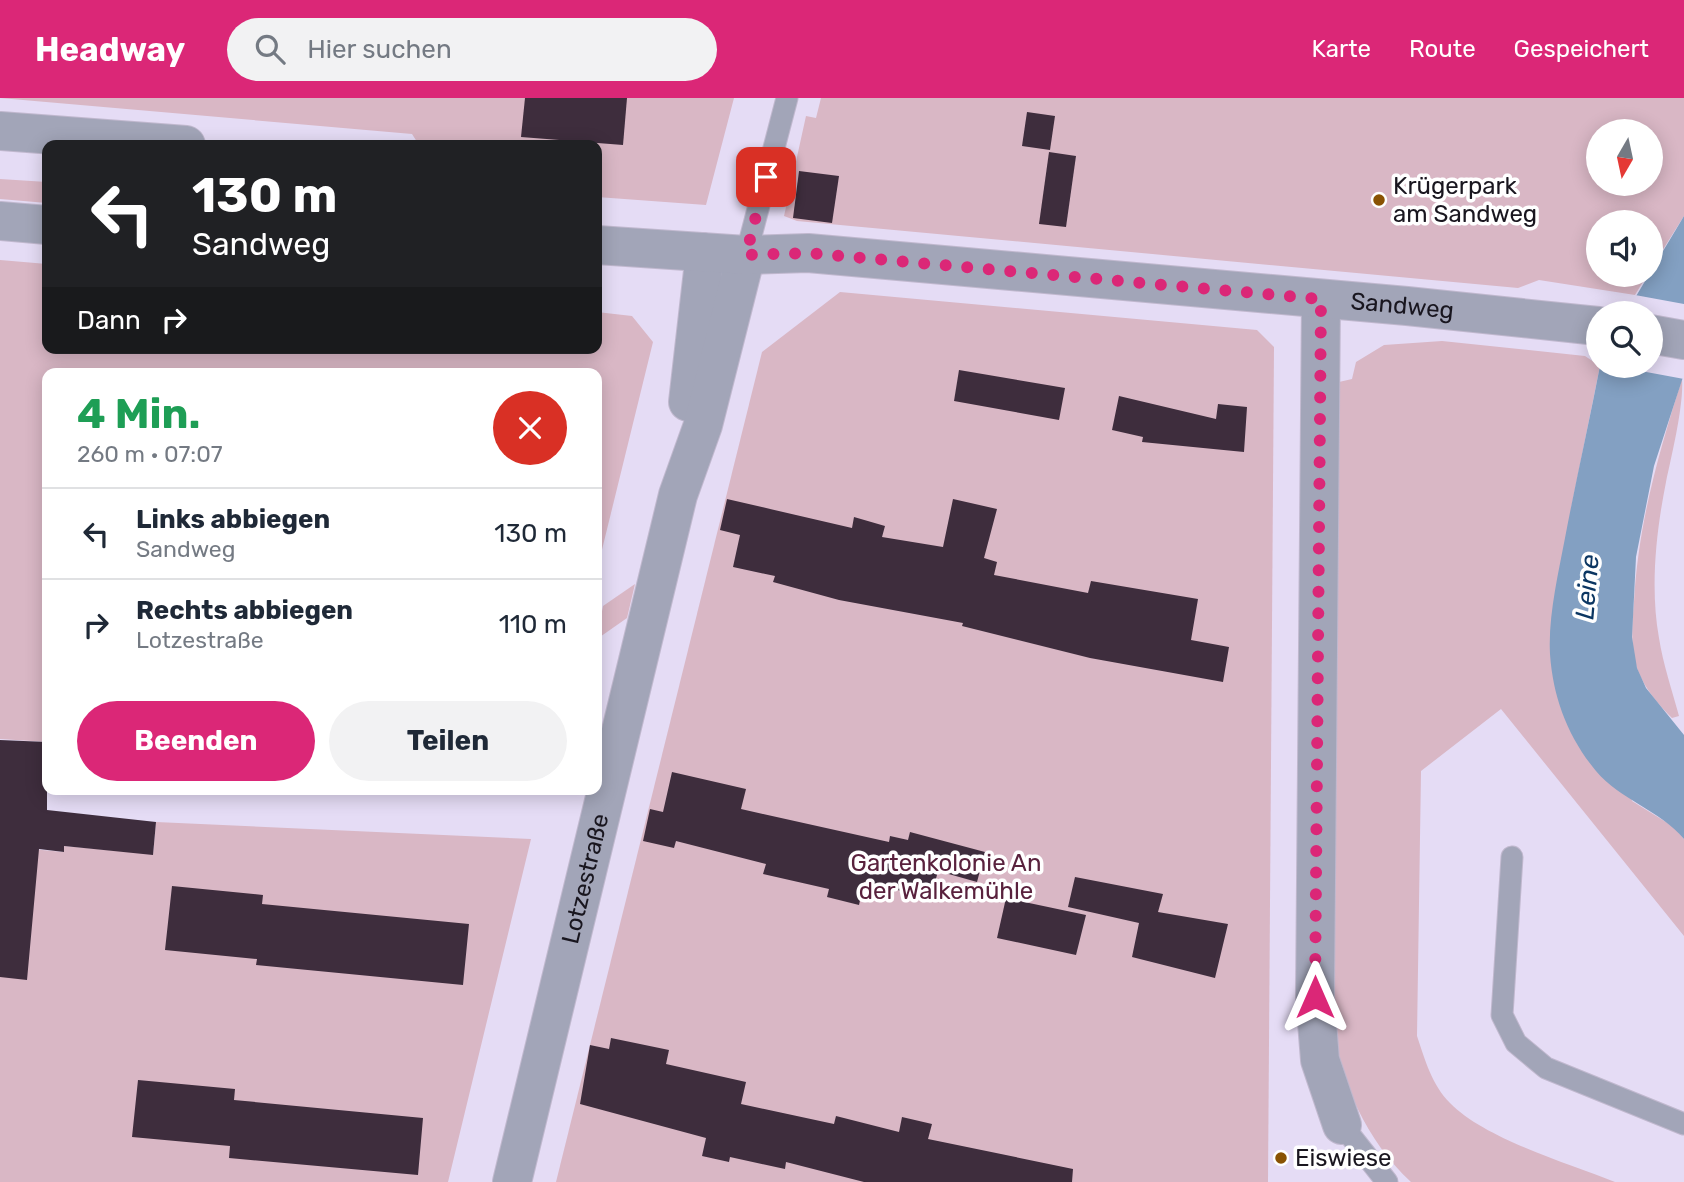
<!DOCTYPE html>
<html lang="de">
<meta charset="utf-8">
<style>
:root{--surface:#fff;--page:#f2f2f3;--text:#1f2937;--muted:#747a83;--line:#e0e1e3;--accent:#db2777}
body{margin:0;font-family:Rubik,sans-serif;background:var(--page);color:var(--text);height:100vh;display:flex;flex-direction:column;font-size:26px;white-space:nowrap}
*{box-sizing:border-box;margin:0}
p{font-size:23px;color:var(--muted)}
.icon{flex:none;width:38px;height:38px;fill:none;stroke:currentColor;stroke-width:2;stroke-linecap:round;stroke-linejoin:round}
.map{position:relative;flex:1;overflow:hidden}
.panel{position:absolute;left:42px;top:270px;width:560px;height:427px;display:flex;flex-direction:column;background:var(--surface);border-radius:14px;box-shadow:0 4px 18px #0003}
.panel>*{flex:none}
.top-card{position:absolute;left:42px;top:42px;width:560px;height:214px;border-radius:14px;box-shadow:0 4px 18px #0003;background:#202124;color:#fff;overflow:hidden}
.needle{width:46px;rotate:189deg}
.buttons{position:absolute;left:1586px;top:21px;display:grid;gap:14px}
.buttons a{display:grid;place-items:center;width:77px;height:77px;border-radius:50%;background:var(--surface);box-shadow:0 4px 18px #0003;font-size:35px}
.pin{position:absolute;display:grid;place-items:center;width:60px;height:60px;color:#fff;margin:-30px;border-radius:14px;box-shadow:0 4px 10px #0006}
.me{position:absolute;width:77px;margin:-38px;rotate:0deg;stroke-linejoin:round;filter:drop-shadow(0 0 5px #0008)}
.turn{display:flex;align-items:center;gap:24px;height:147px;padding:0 35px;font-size:32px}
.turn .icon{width:91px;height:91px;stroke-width:2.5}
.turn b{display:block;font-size:49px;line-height:60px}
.then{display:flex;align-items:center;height:66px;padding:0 35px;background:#0003;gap:14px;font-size:26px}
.round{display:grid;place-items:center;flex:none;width:74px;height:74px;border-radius:37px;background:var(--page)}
.overview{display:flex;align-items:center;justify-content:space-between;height:119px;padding:0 35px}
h1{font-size:42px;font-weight:700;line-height:52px;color:#1e9e55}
.primary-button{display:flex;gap:14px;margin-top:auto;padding:14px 35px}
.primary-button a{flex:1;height:80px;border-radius:42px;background:var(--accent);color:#fff;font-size:28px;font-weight:700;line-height:80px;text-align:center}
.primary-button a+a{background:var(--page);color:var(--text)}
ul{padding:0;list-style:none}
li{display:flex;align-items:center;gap:21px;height:91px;padding:0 35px;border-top:2px solid var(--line)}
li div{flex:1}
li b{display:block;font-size:26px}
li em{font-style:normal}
header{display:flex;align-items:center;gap:42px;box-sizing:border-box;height:98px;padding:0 35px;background:var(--accent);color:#fff}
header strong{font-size:33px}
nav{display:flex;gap:38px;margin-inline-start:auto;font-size:24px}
.search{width:490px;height:63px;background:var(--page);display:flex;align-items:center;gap:18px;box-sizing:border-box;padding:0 24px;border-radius:38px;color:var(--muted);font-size:26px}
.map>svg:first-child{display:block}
</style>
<header>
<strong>Headway</strong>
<div class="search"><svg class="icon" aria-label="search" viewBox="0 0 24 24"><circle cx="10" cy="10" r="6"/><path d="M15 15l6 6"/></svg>Hier suchen</div>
<nav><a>Karte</a><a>Route</a><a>Gespeichert</a></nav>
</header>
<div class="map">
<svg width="1684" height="1084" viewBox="0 0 1684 1084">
<rect width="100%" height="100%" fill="#e5dcf5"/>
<g fill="#d9b7c5" fill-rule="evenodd">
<path d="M 0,0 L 734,0 L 706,107 L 597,99 L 597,47 L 419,47 L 412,36 Z"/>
<path d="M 821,0 L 1684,0 L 1684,118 L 1650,172 L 1650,124 L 1598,124 L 1598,177 L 1647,177 L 1635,197 L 1539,182 L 1518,190 L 797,123 L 784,118 L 806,18 L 816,20 ZM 1598,33 L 1650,33 L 1650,86 L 1598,86 Z"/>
<path d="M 0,81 L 47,84 L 47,105 L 0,101 Z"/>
<path d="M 0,162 L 47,166 L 47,250 L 597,250 L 597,214 L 632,218 L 653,244 L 597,472 L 597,275 L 47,275 L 47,644 L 0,641 Z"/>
<path d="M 840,194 L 1257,232 L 1274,249 L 1268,1084 L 556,1084 L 762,254 Z"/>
<path d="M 1442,243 L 1585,258 L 1600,268 L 1571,411 L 1632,703 L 1674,729 L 1684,741 L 1684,838 L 1501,611 L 1421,673 L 1417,938 C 1425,962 1432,987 1450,1005 C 1485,1041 1568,1065 1615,1084 L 1411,1084 C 1366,1042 1341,985 1332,925 L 1339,284 L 1352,281 L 1356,264 L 1384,247 Z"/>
<path d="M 1682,281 C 1684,306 1672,356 1666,384 C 1656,434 1650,490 1659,540 C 1663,566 1672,592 1679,618 L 1672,620 C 1657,605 1646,592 1638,573 C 1630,551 1632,527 1634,504 C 1638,426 1659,354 1682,281 Z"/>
<path d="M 635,486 L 627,520 L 597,541 L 603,508 Z"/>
<path d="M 156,724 L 531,741 L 448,1084 L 0,1084 L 0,748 L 63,754 L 64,748 L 153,756 Z"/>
</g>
<path fill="#83a0c2" d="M 1684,118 L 1684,276 L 1654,368 L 1636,459 L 1632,539 L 1637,570 L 1646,590 L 1684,637 L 1684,741 C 1660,712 1620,702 1596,673 C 1568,639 1553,600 1550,556 C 1548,519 1558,477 1565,440 C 1576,382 1589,325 1600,268 L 1650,268 L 1650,215 L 1626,215 Z"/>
<path fill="#e5dcf5" d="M 1635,197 L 1684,206 L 1684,281 L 1614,268 L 1650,268 L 1650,215 L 1626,215 Z"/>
<g fill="#3e2d3d">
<path d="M 525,0 L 627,0 L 623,47 L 521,39 Z"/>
<path d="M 1027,14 L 1055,18 L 1050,52 L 1022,48 Z"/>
<path d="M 1049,54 L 1076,58 L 1066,129 L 1039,126 Z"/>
<path d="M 799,73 L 839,78 L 832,125 L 793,120 Z"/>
<path d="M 959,272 L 1065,290 L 1059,322 L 954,303 Z"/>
<path d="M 1119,298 L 1216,321 L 1218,306 L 1247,309 L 1244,354 L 1142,344 L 1143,339 L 1112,332 Z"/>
<path d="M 727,401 L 852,430 L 854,419 L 885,428 L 882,439 L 943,449 L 953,401 L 997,411 L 984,460 L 997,464 L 994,477 L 1088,495 L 1091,483 L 1198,501 L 1191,542 L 1229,549 L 1223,584 L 1090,560 L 962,528 L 963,525 L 839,502 L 773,484 L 775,478 L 733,469 L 740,437 L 720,432 Z"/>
<path d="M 0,642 L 47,644 L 47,712 L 156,724 L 153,757 L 64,748 L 64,754 L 39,751 L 27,882 L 0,879 Z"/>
<path d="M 672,674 L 746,691 L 741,711 L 889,744 L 890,738 L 908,742 L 910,734 L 985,754 L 977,784 L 938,773 L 931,800 L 864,784 L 859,807 L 827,799 L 829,791 L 763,776 L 766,766 L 676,743 L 674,750 L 643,743 L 650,711 L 663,714 Z"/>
<path d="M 1075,779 L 1163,796 L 1158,814 L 1228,826 L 1215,880 L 1132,859 L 1139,825 L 1068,809 Z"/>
<path d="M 172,788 L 263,797 L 262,806 L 469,826 L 463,887 L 256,867 L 257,861 L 165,852 Z"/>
<path d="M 1006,800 L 1086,817 L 1076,857 L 997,840 Z"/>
<path d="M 611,940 L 669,952 L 666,966 L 746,984 L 741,1006 L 834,1026 L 836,1018 L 899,1034 L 902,1019 L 932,1026 L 928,1041 L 1073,1071 L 1072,1084 L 864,1084 L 786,1064 L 785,1071 L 730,1059 L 729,1064 L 702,1058 L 706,1040 L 580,1006 L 590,947 L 609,951 Z"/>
<path d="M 138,982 L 235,991 L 234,1002 L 423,1020 L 418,1077 L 229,1060 L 230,1048 L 132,1039 Z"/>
</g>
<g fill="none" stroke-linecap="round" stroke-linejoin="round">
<defs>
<g id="service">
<path d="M 746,157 L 787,0"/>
<path d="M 1512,759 L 1502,917 L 1516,945 L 1546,970 L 1684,1026"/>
<path d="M 1342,1027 L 1387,1084"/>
</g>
<g id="minor">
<path d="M 0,33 L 186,47"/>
<path d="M 1321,201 L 1315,899 L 1320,962 L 1342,1027"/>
<path d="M 688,304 L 703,173 L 702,154"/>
<path id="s1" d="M 512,1084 L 678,397 L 703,327 L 746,157"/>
</g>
<g id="tertiary">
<path d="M 0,123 L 47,127"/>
<path id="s2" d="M 597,147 L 746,157 L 808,155 L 1407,208 L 1598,228"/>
<path d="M 1650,236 L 1684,242"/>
</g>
</defs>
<use href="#service" stroke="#c0b8ce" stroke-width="23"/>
<use href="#minor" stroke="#c0b8ce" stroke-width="40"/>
<use href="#tertiary" stroke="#c0b8ce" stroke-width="40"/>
<use href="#service" stroke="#a2a5b8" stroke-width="21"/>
<use href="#minor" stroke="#a2a5b8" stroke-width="38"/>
<use href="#tertiary" stroke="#a2a5b8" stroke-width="38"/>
</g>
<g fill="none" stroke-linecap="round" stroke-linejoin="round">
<path stroke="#db2777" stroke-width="12" stroke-dasharray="0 21.6" d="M 766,79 L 746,157 L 808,155 L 1321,201 L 1315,899"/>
</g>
<g fill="#895203" stroke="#fff" stroke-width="2.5">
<circle cx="1379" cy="102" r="7"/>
<circle cx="1281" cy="1060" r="7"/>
</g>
<g text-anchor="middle" stroke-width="7" stroke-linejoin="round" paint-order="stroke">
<g font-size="24" fill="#19161f" stroke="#fff" text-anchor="start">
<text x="1393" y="96">Krügerpark<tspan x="1393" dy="28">am Sandweg</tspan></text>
<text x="1295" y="1068">Eiswiese</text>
</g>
<g font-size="24" fill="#19161f" stroke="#fff">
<text dy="8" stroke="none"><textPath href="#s2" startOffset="808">Sandweg</textPath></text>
<text dy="8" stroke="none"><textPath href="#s1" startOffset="312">Lotzestraße</textPath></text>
</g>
<g font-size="24" fill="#59213d" stroke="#fff">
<text x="946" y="773">Gartenkolonie An<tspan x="946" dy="28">der Walkemühle</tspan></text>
</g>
<g font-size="26" font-style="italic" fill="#0b3662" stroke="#fff">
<text transform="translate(1587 489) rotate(-85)" y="9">Leine</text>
</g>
</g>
</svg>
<div class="buttons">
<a><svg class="needle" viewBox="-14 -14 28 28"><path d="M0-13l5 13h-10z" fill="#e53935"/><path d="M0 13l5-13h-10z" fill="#747a83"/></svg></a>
<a><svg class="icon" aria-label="sound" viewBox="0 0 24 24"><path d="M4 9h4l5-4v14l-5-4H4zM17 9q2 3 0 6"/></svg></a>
<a><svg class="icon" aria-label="search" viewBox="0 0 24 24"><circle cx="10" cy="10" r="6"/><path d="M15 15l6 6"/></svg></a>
</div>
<div class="pin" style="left:766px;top:79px;background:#d93025"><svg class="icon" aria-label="arrive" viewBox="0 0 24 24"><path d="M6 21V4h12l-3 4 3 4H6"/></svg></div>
<svg class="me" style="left:1315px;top:899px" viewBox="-20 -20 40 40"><path d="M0-17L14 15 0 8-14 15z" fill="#db2777" stroke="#fff" stroke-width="4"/></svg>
<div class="top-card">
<div class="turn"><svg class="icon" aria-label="left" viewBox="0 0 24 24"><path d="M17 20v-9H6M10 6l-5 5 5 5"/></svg><div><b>130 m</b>Sandweg</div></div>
<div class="then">Dann<svg class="icon" aria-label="right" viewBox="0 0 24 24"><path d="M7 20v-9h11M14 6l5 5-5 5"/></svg></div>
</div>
<section class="panel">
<div class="overview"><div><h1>4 Min.</h1><p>260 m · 07:07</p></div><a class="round" style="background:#d93025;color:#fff"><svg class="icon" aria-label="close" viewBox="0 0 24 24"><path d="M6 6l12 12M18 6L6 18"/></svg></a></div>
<ul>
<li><svg class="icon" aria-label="left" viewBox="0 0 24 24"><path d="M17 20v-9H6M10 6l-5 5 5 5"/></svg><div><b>Links abbiegen</b><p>Sandweg</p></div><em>130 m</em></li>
<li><svg class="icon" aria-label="right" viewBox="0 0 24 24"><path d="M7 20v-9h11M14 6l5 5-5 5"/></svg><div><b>Rechts abbiegen</b><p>Lotzestraße</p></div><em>110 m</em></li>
</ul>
<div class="primary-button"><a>Beenden</a><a>Teilen</a></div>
</section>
</div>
